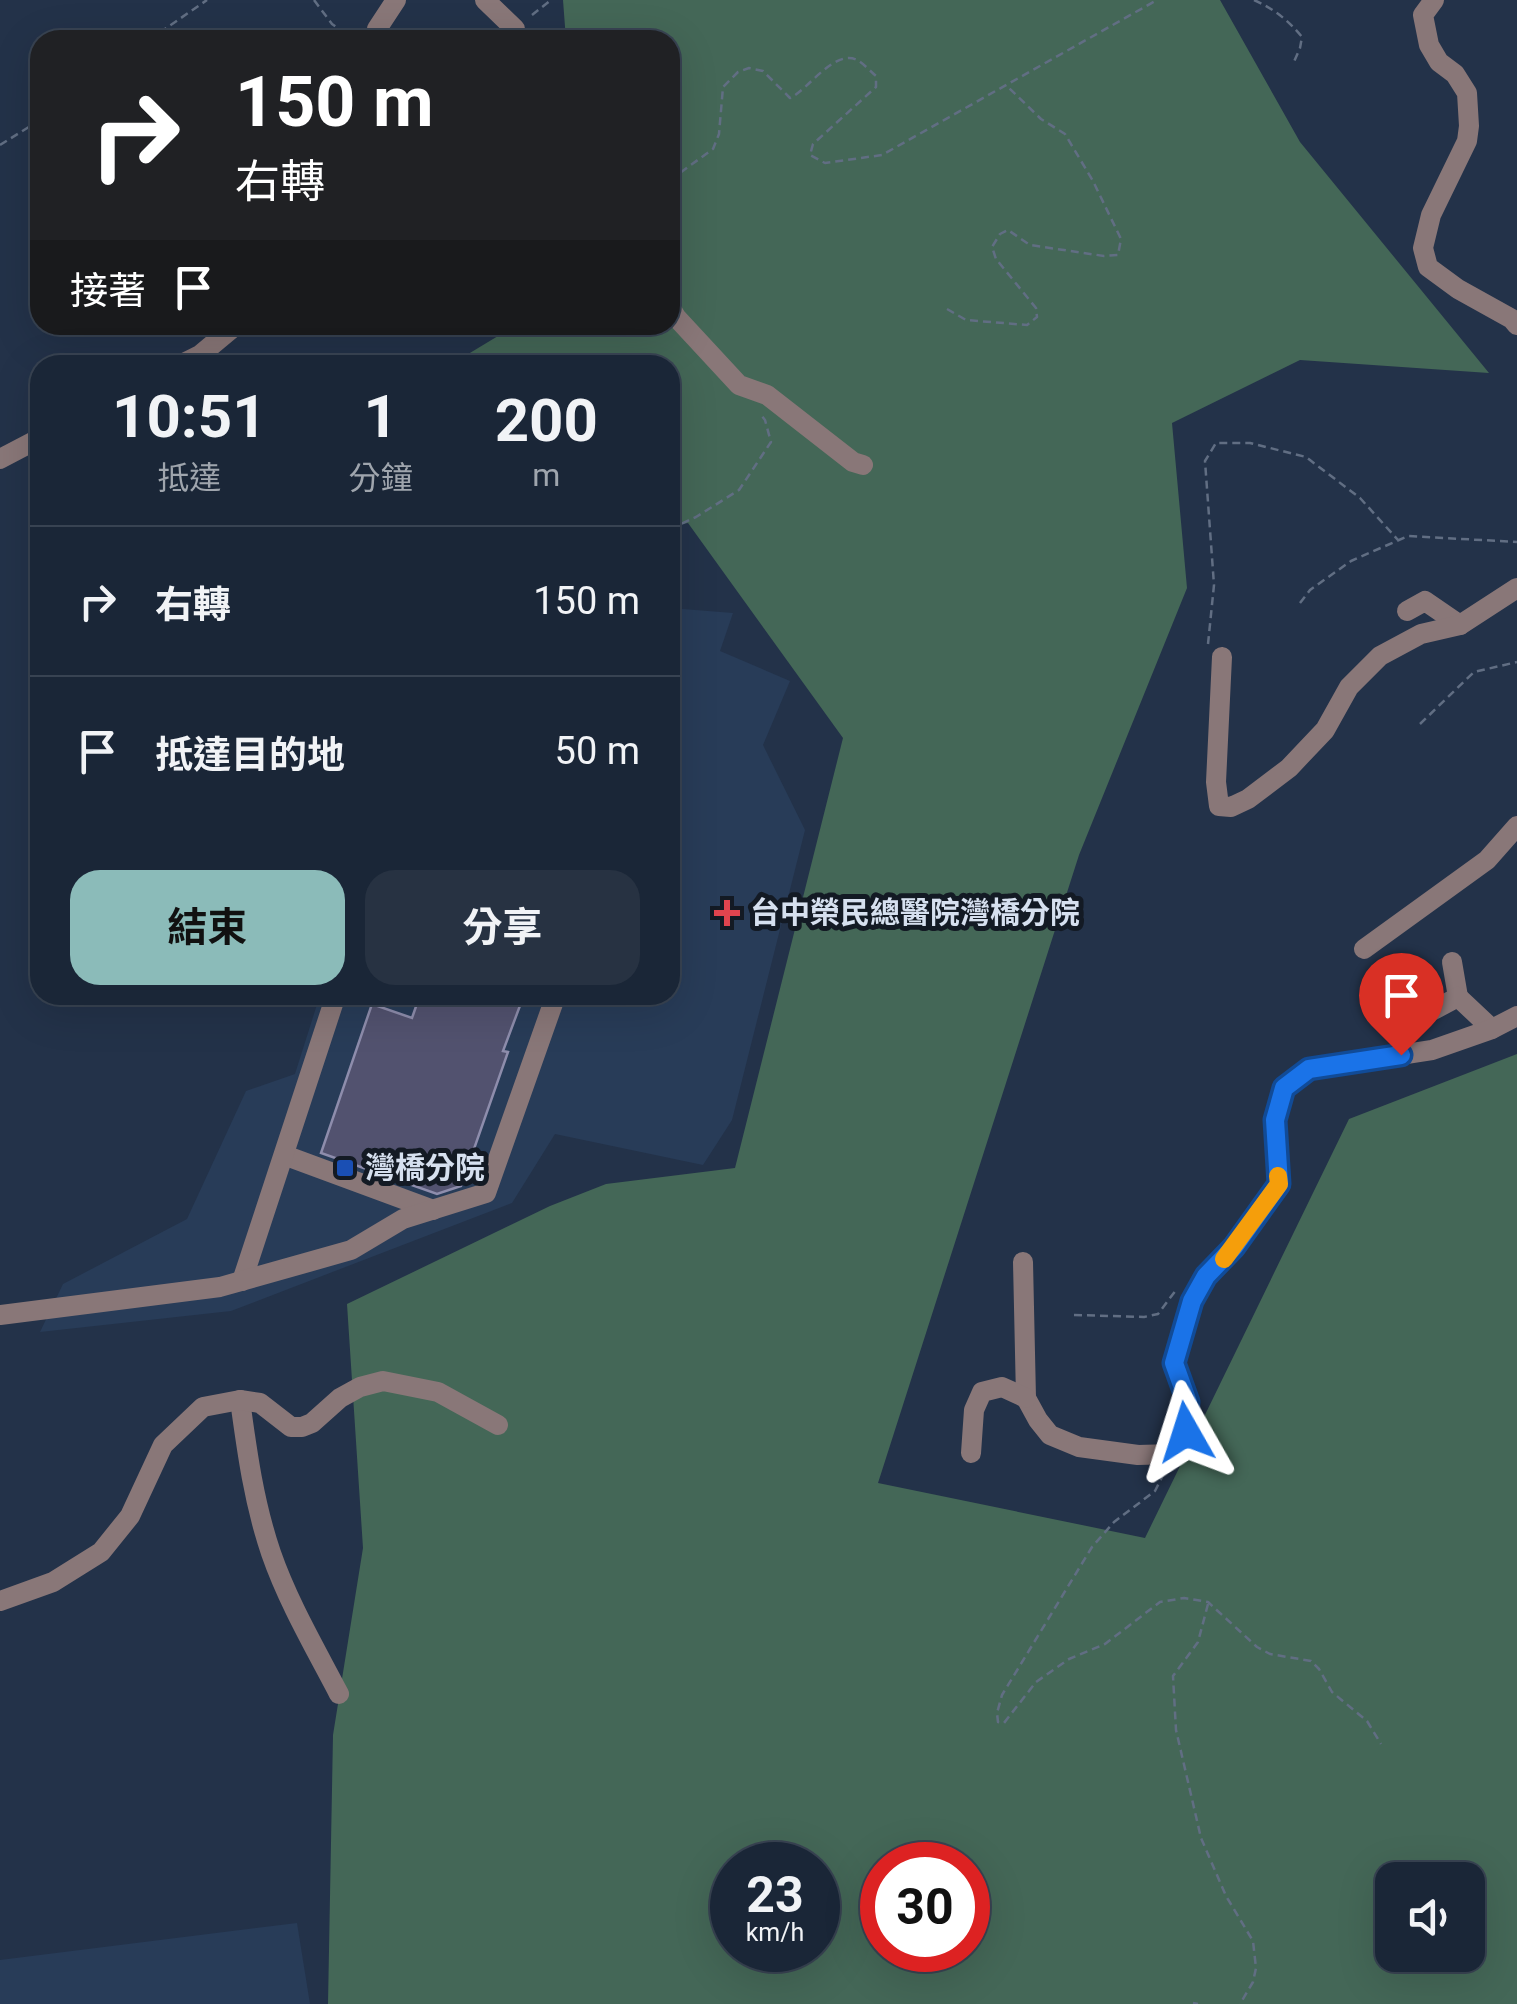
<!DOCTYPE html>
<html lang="zh-TW">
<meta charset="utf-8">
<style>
:root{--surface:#1a2637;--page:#273242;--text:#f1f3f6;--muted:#9fa5ad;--line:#384352;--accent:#8bbbb9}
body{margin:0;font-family:Roboto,"Noto Sans TC",sans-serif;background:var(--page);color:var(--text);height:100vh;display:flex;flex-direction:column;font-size:38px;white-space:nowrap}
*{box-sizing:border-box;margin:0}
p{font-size:32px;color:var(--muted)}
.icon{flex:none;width:55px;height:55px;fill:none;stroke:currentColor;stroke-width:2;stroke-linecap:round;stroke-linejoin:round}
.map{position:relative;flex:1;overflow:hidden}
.sheet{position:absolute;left:30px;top:355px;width:650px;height:650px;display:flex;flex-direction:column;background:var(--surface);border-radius:30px;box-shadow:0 10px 40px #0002,0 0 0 2px var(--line)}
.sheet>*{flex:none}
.top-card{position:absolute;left:30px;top:30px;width:650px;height:305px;border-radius:30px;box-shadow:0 10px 40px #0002,0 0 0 2px var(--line);background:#202124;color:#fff;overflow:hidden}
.controls{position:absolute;left:1375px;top:1862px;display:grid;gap:20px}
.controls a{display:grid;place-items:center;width:110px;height:110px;border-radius:20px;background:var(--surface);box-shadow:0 10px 40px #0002,0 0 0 2px var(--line);font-size:50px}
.speed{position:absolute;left:710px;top:1842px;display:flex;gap:20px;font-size:50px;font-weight:700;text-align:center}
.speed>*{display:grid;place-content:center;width:130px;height:130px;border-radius:50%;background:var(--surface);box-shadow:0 10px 40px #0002,0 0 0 2px var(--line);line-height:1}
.speed small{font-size:25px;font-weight:400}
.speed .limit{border:15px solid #d22;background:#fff;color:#111}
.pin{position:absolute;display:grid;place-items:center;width:85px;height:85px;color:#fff;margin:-102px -42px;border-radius:50% 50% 50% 0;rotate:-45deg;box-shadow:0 0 10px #0007}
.pin .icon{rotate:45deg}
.me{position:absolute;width:110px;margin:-55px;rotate:354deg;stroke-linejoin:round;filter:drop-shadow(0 0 8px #0008)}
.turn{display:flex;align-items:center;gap:35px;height:210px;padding:0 40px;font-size:45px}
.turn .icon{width:130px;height:130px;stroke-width:2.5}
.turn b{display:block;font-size:70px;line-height:85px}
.then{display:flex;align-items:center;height:95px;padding:0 40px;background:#0003;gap:20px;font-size:38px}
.eta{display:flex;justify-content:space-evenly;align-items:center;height:170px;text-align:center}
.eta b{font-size:60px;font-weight:700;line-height:70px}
.primary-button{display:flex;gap:20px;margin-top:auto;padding:20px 40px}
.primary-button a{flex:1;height:115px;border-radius:30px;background:var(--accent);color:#111;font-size:40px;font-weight:700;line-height:115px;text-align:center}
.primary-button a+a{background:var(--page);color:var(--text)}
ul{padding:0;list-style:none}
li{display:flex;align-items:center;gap:30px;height:150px;padding:0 40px;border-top:2px solid var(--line)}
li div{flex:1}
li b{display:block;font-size:38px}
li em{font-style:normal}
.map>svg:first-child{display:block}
</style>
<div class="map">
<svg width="1517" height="2004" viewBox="0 0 1517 2004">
<rect width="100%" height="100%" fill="#233249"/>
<g fill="#283c58">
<path d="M 670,608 L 733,613 L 720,651 L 790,681 L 763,745 L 805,830 L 732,1120 L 703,1165 L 555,1134 L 512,1203 L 231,1311 L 40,1332 L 63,1284 L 187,1219 L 246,1091 L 295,1074 L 320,995 L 670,995 Z"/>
<path d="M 297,1923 L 310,2004 L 0,2004 L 0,1960 Z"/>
</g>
<path fill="#446757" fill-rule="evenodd" d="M 563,0 L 1220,0 L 1300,142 L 1489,373 L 1300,360 L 1172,423 L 1187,588 L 1079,855 L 878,1483 L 1145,1538 L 1349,1119 L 1517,1054 L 1517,2004 L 328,2004 L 333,1735 L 363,1548 L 347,1304 L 550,1206 L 606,1184 L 735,1168 L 843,738 L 688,523 L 670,526 L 670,365 L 450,365 L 516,325 L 670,325 L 670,40 L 566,40 ZM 732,1865 L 818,1865 L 818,1950 L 732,1950 ZM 882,1865 L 968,1865 L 968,1950 L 882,1950 ZM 1392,1880 L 1468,1880 L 1468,1955 L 1392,1955 Z"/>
<path fill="#52526f" stroke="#8e8dac" stroke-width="2.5" d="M 420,995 L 524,995 L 503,1051 L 508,1052 L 461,1186 L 437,1194 L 321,1153 L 372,1004 L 412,1018 Z"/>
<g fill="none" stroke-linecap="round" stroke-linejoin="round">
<g stroke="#616e83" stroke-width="2.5" stroke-dasharray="8 5" stroke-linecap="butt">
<path d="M 314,0 L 332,24 L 354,40"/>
<path d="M 1254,0 C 1274,9 1288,20 1302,37 L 1300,48 L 1293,64"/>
<path d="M 532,15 L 551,0"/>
<path d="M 149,40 L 207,0"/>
<path d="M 0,145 L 40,120"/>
<path d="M 670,180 L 713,149 L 719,134 L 723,87 L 738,72 L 749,68 L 763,71 L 790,98 C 809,89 834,49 857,60 C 863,63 870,71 876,76 L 876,87 L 813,144 L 810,155 L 825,163 L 882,155 L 1157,0"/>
<path d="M 947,309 L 966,320 L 1027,325 L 1037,317 L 1036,308 L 996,259 L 992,247 L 1000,234 L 1008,230 L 1030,245 L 1104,256 L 1118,255 L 1121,239 L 1093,181 L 1065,134 L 1041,119 L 1008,87"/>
<path d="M 670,529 L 696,517 L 739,490 L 771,442 L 765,420 L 761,415"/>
<path d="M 1300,603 L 1310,590 L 1351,561 L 1408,536 L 1517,542"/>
<path d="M 1208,644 L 1214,585 L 1205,461 L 1216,443 L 1250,443 L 1306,457 L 1360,498 L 1398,540"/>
<path d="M 1420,724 L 1474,672 L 1517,662"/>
<path d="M 1074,1315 L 1144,1317 L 1158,1314 L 1176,1290"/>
<path d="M 1164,1473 L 1155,1491 L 1114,1522 L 1092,1547 L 1002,1695 L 997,1713 L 998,1722 L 1004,1723 L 1036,1682 L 1069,1659 L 1105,1644 L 1160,1602 L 1184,1598 L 1208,1602 L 1257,1647 L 1270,1654 L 1311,1661 L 1319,1669 L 1332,1692 L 1367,1721 L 1381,1744"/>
<path d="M 1208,1604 L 1198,1642 L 1173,1676 L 1176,1730 L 1201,1838 L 1226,1896 L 1253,1941 L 1256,1968 L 1253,1982 L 1240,2004"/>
<path d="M 1193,2003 L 1198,2004"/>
</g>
<g stroke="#897778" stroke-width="20">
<path d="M 485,0 L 515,29 L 505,40"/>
<path d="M 1434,0 L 1423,15 L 1429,45 L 1439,62 L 1455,74 L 1467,93 L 1469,126 L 1467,141 L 1431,215 L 1423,248 L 1428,267 L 1458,289 L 1512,319 L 1517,325"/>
<path d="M 382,40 L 377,29 L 396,0"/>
<path d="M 670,307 L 676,317 L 739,385 L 767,395 L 853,462 L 863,465"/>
<path d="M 180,365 L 200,355 L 236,325"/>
<path d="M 0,459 L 40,438"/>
<path d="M 1407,611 L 1425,601 L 1460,625"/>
<path d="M 1222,657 L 1216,782 L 1219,806 L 1231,807 L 1248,799 L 1289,768 L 1325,730 L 1349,687 L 1380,656 L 1421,634 L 1460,625 L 1517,588"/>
<path d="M 1364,949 L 1487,860 L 1517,826"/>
<path d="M 1452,962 L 1458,997"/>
<path d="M 1424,1015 L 1458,997 L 1492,1029"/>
<path d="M 284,1155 L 433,1210"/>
<path d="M 1023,1262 L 1026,1398 L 1038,1420 L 1050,1435 L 1079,1447 L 1138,1455 L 1174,1454 L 1186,1432 L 1188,1403 L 1175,1363 L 1192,1301 L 1207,1277 L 1234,1247 L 1279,1184 L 1275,1120 L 1284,1089 L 1309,1069 L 1432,1050 L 1492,1029 L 1517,1016"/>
<path d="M 242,1281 L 336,995"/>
<path d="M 0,1315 L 220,1287 L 351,1250 L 403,1219 L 486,1193 L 556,995"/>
<path d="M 240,1400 C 247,1452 254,1503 271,1553 C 288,1602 315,1648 339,1694"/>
<path d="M 971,1453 L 974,1410 L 982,1392 L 1002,1387 L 1026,1398"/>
<path d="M 0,1601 L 53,1582 L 101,1552 L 130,1516 L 163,1445 L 203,1407 L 240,1400 L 260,1403 L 291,1427 L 302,1427 L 312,1423 L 340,1398 L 360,1387 L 383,1381 L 438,1392 L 498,1425"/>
</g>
</g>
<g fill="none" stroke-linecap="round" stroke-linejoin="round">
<defs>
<path id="route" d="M 1186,1432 L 1188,1402 L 1174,1363 L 1192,1301 L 1206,1276 L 1234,1247 L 1279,1184 L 1275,1120 L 1284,1088 L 1309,1069 L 1401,1055"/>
</defs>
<use href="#route" stroke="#114b97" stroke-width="25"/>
<use href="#route" stroke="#1a73e8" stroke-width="18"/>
<path stroke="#f59e0b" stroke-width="18" d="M 1224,1259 L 1279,1184 L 1278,1176"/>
</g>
<path fill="#e0444e" stroke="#131a24" stroke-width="4" d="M722 898h10v10h10v10h-10v10h-10v-10h-10v-10h10z"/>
<rect fill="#1a4fb4" stroke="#131a24" stroke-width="4" x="335" y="1158" width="20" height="20" rx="5"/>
<g text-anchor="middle" stroke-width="10" stroke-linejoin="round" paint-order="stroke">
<g font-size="30" font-weight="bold" fill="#d6e0ef" stroke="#131a24" text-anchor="start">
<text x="750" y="923">台中榮民總醫院灣橋分院</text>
<text x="365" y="1178">灣橋分院</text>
</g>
</g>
</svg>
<div class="controls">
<a><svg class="icon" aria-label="sound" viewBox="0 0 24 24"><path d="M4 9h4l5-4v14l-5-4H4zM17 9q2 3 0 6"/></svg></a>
</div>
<div class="speed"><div>23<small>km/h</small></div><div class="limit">30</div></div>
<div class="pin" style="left:1401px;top:1055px;background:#d93025"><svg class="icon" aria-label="arrive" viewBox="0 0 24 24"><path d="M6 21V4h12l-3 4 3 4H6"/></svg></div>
<svg class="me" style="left:1186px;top:1432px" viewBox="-20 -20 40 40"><path d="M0-17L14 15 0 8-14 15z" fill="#1a73e8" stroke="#fff" stroke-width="4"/></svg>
<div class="top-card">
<div class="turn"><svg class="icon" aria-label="right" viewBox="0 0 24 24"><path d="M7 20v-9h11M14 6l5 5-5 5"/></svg><div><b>150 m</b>右轉</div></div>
<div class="then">接著<svg class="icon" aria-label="arrive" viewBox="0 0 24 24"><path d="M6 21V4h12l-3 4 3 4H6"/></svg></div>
</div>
<section class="sheet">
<div class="eta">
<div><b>10:51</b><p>抵達</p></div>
<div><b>1</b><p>分鐘</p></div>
<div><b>200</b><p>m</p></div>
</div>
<ul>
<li><svg class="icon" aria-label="right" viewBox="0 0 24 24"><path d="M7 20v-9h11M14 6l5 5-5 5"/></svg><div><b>右轉</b></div><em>150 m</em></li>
<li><svg class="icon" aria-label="arrive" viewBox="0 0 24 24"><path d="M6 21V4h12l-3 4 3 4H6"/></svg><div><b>抵達目的地</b></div><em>50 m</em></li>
</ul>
<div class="primary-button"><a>結束</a><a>分享</a></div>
</section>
</div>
